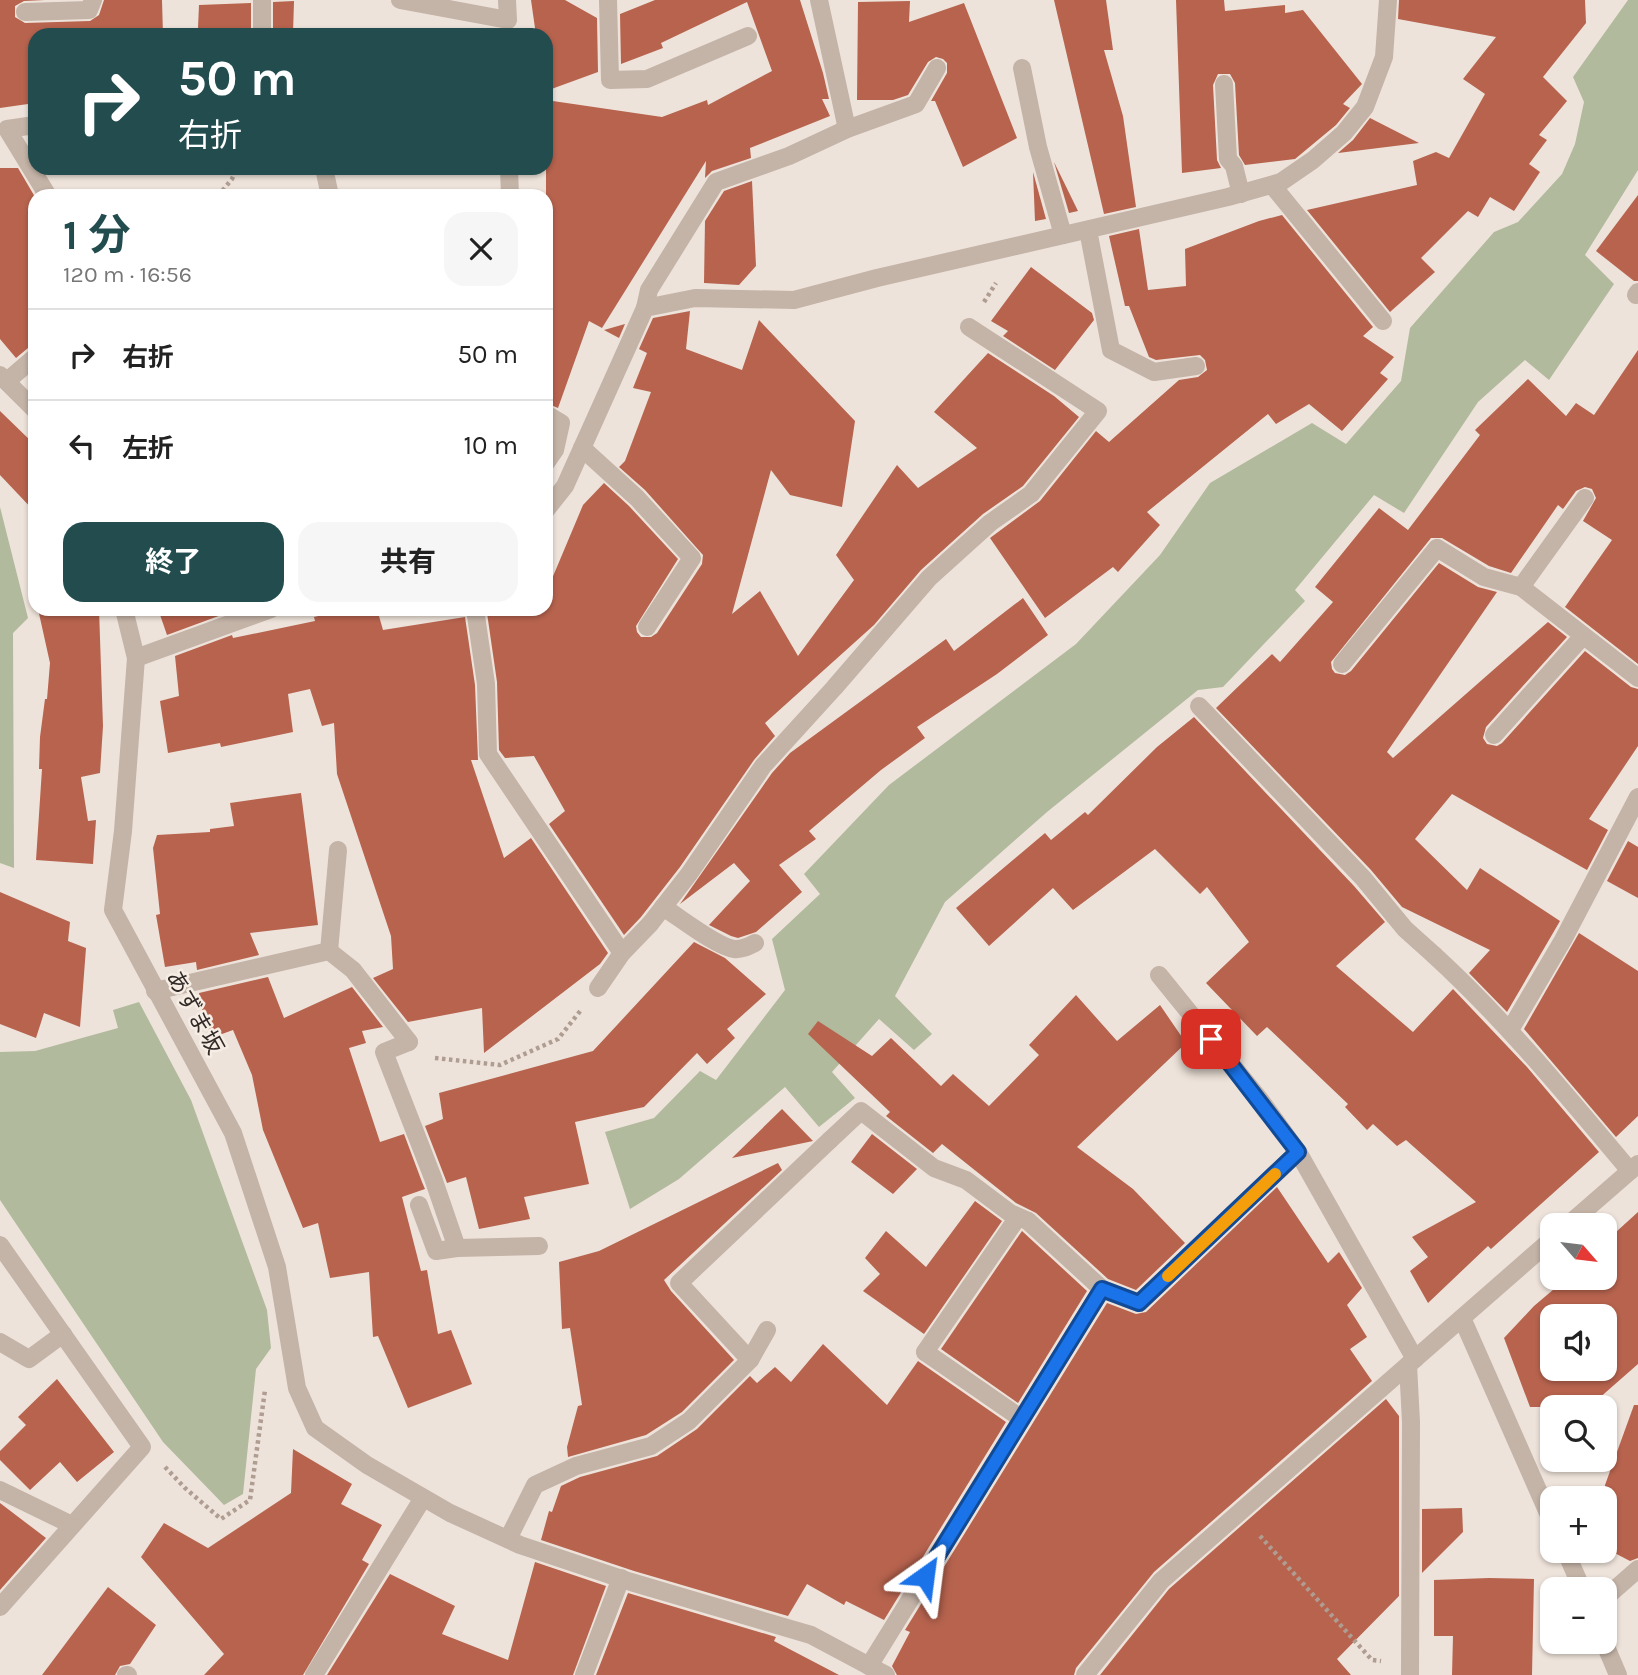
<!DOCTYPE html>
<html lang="ja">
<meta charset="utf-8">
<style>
:root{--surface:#fff;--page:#f6f6f6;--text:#222;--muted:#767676;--line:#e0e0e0;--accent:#224c4e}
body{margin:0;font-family:Karla,"Noto Sans JP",sans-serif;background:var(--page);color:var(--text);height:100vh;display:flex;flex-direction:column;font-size:26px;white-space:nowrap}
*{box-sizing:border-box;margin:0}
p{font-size:23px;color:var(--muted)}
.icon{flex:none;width:38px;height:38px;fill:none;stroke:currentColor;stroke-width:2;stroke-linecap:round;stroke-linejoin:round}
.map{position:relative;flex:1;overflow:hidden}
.panel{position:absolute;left:28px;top:189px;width:525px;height:427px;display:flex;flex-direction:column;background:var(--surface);border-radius:21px;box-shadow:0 2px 5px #0004}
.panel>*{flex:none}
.hud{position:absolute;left:28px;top:28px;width:525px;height:147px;border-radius:21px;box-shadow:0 2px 5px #0004;background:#224c4e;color:#fff;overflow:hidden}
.needle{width:46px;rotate:118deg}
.fabs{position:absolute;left:1540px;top:1213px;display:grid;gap:14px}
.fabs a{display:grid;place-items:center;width:77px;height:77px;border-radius:14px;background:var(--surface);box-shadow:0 2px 5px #0004;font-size:35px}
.pin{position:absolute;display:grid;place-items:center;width:60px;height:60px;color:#fff;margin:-30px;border-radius:14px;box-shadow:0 4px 10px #0006}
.me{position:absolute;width:77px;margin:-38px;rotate:31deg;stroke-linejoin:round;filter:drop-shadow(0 0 5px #0008)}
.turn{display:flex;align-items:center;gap:24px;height:147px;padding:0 35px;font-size:32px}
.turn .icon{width:91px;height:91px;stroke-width:2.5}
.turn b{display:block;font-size:49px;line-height:60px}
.round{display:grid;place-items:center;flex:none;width:74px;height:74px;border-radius:21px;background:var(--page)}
.headline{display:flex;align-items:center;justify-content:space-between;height:119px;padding:0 35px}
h1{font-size:42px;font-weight:700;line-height:52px;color:var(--accent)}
.button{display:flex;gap:14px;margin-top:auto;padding:14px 35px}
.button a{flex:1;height:80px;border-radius:21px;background:var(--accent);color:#fff;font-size:28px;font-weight:700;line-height:80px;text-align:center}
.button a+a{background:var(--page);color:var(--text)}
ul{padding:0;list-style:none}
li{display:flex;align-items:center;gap:21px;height:91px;padding:0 35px;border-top:2px solid var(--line)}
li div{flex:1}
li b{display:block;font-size:26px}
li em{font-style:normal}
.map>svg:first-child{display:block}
</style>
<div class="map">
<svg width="1638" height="1675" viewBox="0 0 1638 1675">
<rect width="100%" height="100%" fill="#eee3da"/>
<g fill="#b1ba9c">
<path d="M 1628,0 L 1638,0 L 1638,170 L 1585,255 L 1614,284 L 1549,380 L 1525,360 L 1478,402 L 1404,513 L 1374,495 L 1295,590 L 1305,601 L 1223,687 L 1198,690 L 1047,812 L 945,902 L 895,996 L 932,1034 L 914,1050 L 879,1019 L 832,1072 L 855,1098 L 819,1127 L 785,1087 L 679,1179 L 630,1209 L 605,1132 L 654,1118 L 700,1071 L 716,1080 L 785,990 L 772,939 L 820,894 L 804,874 L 889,785 L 1076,644 L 1160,555 L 1210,483 L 1312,423 L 1346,444 L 1401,381 L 1410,328 L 1494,232 L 1518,222 L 1562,174 L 1575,144 L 1584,102 L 1573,77 Z"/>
<path d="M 0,507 L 28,618 L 13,633 L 14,868 L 0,863 Z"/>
<path d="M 139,1002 L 191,1100 L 267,1310 L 271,1348 L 256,1369 L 243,1494 L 224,1505 L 163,1442 L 0,1200 L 0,1052 L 35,1051 L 118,1028 L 113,1010 Z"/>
</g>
<g fill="#b7634e" fill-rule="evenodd">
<path d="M 0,0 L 45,0 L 24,1 L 15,6 L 15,17 L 25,23 L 90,21 L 99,15 L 104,0 L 162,0 L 163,35 L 35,35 L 35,103 L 0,108 Z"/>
<path d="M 531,0 L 565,0 L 597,18 L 598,72 L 546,91 L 546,35 L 536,35 Z"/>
<path d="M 655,0 L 800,0 L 823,73 L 829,99 L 822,99 L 830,116 L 750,148 L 751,158 L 712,171 L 705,178 L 706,161 L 602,328 L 589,321 L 558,408 L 546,403 L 546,100 L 662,117 L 707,100 L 708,105 L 772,71 L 747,2 L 661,43 L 663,48 L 621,64 L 620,14 Z"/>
<path d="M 1054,0 L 1106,0 L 1113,50 L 1104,50 L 1123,116 L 1136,207 L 1104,214 Z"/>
<path d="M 1176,0 L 1224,0 L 1225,11 L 1285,5 L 1285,13 L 1303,10 L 1362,84 L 1343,104 L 1350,108 L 1336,125 L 1295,159 L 1245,165 L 1239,155 L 1235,83 L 1230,74 L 1218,74 L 1213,85 L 1217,160 L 1221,168 L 1182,173 Z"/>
<path d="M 1399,0 L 1585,0 L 1586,23 L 1543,77 L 1567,101 L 1539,135 L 1547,140 L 1529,164 L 1540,172 L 1514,211 L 1490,197 L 1478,217 L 1468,211 L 1421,258 L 1435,272 L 1390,312 L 1307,210 L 1417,185 L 1413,161 L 1436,152 L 1449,158 L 1485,94 L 1463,79 L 1496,37 L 1398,19 Z"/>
<path d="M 294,1 L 293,34 L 273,33 L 273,2 Z"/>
<path d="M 910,1 L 909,22 L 964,3 L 1017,138 L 963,167 L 935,101 L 931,101 L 947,73 L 947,63 L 943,59 L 936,57 L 928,62 L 908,95 L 893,100 L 857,100 L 858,2 Z"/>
<path d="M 251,3 L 251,31 L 198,28 L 199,5 Z"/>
<path d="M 1370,118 L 1419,143 L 1338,153 L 1353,140 Z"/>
<path d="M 1054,162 L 1078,211 L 1069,213 Z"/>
<path d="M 0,168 L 18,168 L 35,197 L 35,346 L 28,348 L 16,358 L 0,339 Z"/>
<path d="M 1033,172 L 1046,219 L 1035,221 Z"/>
<path d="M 752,181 L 756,266 L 739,285 L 704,283 L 705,221 L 724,191 Z"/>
<path d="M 1638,195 L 1638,281 L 1634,281 L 1596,251 Z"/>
<path d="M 1282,215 L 1373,327 L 1363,336 L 1394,357 L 1380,373 L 1388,379 L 1342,431 L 1309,404 L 1276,424 L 1268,414 L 1147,512 L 1160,525 L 1118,572 L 1113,567 L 1045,618 L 990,538 L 1040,501 L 1096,431 L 1109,442 L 1179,380 L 1198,377 L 1207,370 L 1205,360 L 1200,355 L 1156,360 L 1149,357 L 1129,306 L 1125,306 L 1109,236 L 1139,229 L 1148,290 L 1186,286 L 1185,249 L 1259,221 Z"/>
<path d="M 1031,267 L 1092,313 L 1094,320 L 1055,370 L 1003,336 L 1008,331 L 991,321 Z"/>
<path d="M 690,311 L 686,349 L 742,370 L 759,320 L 855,421 L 842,507 L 790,495 L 771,470 L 732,614 L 760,591 L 798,656 L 854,580 L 836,555 L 897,465 L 918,488 L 977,448 L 934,412 L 988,353 L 1054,396 L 1079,417 L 1023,486 L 983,514 L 921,570 L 874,625 L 765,723 L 775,736 L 754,760 L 680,867 L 641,917 L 624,935 L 549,824 L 565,811 L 534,756 L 505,758 L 499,750 L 497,682 L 487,613 L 528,609 L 538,613 L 539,609 L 546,609 L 546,593 L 583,505 L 604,483 L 629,506 L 678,559 L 636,626 L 637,632 L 641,637 L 651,637 L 657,633 L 702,564 L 703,555 L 645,490 L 619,467 L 625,461 L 651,392 L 633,388 L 647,353 L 639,349 L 653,318 Z"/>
<path d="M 625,324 L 619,338 L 604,330 Z"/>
<path d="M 1638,350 L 1638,664 L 1565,607 L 1612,540 L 1583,521 L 1596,498 L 1592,489 L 1585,487 L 1576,491 L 1563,509 L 1558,505 L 1511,573 L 1489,566 L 1442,538 L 1431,538 L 1331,662 L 1332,669 L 1335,673 L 1345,675 L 1351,671 L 1439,563 L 1478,587 L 1497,592 L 1387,752 L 1393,758 L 1548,622 L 1567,637 L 1486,727 L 1483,738 L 1487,744 L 1497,746 L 1502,743 L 1585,651 L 1631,687 L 1638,689 L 1638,746 L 1589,819 L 1608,830 L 1587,870 L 1452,794 L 1415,839 L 1467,890 L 1480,868 L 1560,921 L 1507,1012 L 1469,973 L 1490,950 L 1402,907 L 1371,870 L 1216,708 L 1272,654 L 1280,662 L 1333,602 L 1315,587 L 1379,508 L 1408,530 L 1480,435 L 1475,430 L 1528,379 L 1566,416 L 1576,403 L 1594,415 Z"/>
<path d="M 0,411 L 35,445 L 35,512 L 0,475 Z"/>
<path d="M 1023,598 L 1048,635 L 997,674 L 917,727 L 925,738 L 881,770 L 809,831 L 816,839 L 779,865 L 802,892 L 756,932 L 738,938 L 731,936 L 709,925 L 750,881 L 734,863 L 680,904 L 772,773 L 790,753 L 946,639 L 954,651 Z"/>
<path d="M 38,609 L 99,609 L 103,726 L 100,773 L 81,777 L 88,821 L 96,820 L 93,864 L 36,860 L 42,769 L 39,769 L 40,737 L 45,699 L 47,699 L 50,663 Z"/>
<path d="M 158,609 L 222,609 L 224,614 L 167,635 Z"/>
<path d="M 350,609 L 377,609 L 383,630 L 465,617 L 475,685 L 478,760 L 471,760 L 504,858 L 531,838 L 608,953 L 600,964 L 484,1053 L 482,1008 L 408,1022 L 373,978 L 393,969 L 391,936 L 337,774 L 334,723 L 322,726 L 310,689 L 288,694 L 293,732 L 221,747 L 220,743 L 168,753 L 160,701 L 179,696 L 175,656 L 232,635 L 233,638 L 315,621 L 314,617 Z"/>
<path d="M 1194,717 L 1354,886 L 1385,922 L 1336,966 L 1413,1032 L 1453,989 L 1527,1067 L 1599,1152 L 1491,1249 L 1488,1246 L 1428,1303 L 1410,1271 L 1428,1257 L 1412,1237 L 1476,1202 L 1406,1140 L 1397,1146 L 1373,1124 L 1367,1130 L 1345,1107 L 1348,1104 L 1267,1027 L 1257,1036 L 1206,983 L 1249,942 L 1207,887 L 1200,894 L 1155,849 L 1073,910 L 1053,888 L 989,946 L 956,908 L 1045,833 L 1051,840 L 1085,812 L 1088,815 L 1157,747 Z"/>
<path d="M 301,793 L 318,925 L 250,933 L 259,955 L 197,970 L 196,962 L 165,967 L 156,915 L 160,914 L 153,848 L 157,835 L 210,832 L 210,829 L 234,826 L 230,803 Z"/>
<path d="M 1628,841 L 1638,847 L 1638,898 L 1607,881 Z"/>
<path d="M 0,892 L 70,922 L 68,941 L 86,948 L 80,1027 L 44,1013 L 36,1038 L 0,1024 Z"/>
<path d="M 1579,933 L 1638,971 L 1638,1116 L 1616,1137 L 1524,1029 Z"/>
<path d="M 694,942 L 725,958 L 766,994 L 727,1029 L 735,1038 L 707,1064 L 697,1053 L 644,1107 L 575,1122 L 589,1184 L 524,1197 L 530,1219 L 479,1229 L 466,1177 L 447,1183 L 425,1126 L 443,1119 L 439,1093 L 593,1051 Z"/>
<path d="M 268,977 L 284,1018 L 352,987 L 383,1027 L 362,1031 L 366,1043 L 349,1048 L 380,1142 L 404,1134 L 422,1182 L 425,1189 L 402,1197 L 421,1271 L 427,1270 L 438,1334 L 451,1330 L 472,1384 L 408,1408 L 378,1336 L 373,1337 L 369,1272 L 330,1278 L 318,1223 L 303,1228 L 263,1130 L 252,1075 L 233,1030 L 211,1038 L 200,1002 L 199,993 Z"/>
<path d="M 1076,995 L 1117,1041 L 1160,1005 L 1186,1043 L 1077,1147 L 1133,1189 L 1185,1243 L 1136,1290 L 1108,1279 L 1036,1213 L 1016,1203 L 942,1144 L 933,1153 L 886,1116 L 890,1112 L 808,1034 L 818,1021 L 872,1056 L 891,1038 L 941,1086 L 953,1074 L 989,1106 L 1039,1055 L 1029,1045 Z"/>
<path d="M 782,1109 L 813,1141 L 732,1158 Z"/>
<path d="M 872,1134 L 917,1169 L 893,1194 L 851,1162 Z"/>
<path d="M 778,1163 L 782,1170 L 664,1280 L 671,1291 L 734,1360 L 682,1412 L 646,1435 L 568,1457 L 567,1447 L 578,1406 L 582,1405 L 570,1328 L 562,1329 L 559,1262 L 599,1251 Z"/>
<path d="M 1277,1187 L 1328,1263 L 1339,1252 L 1362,1288 L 1347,1305 L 1367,1337 L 1350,1349 L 1372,1381 L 1154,1572 L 1076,1668 L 1074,1675 L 897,1675 L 892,1666 L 910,1632 L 905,1630 L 1107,1303 L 1136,1314 L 1146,1312 Z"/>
<path d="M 975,1201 L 1002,1221 L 924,1334 L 863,1291 L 880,1274 L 865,1258 L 886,1231 L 926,1267 Z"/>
<path d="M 1638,1212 L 1638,1364 L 1589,1407 L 1530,1407 L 1504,1338 L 1534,1306 L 1567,1278 L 1605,1278 L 1605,1242 ZM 1552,1316 L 1605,1316 L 1605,1368 L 1552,1368 Z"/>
<path d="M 1022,1231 L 1087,1291 L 1018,1403 L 941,1349 Z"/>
<path d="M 823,1344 L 887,1405 L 918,1361 L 1006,1422 L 884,1620 L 846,1601 L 844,1605 L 807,1584 L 788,1616 L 634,1571 L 541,1540 L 549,1511 L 552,1512 L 561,1486 L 580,1477 L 657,1456 L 697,1429 L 750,1376 L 757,1383 L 775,1367 L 791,1382 Z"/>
<path d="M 57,1379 L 114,1452 L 77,1482 L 60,1462 L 30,1490 L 0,1460 L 0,1451 L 26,1425 L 18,1417 Z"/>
<path d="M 1386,1399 L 1399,1416 L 1399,1596 L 1337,1659 L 1351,1675 L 1100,1675 L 1169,1589 Z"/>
<path d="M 1634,1405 L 1638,1405 L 1638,1558 L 1630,1561 L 1605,1548 L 1605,1485 Z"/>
<path d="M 293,1449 L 352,1484 L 341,1504 L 382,1525 L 362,1560 L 369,1564 L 303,1675 L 204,1675 L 224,1654 L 141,1557 L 164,1523 L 208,1548 L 291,1493 Z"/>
<path d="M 0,1503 L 46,1538 L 0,1590 Z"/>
<path d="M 1462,1508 L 1463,1532 L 1422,1573 L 1422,1509 Z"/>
<path d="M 535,1562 L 606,1586 L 573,1675 L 327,1675 L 390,1574 L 455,1606 L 442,1634 L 508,1660 Z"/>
<path d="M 1489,1578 L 1534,1579 L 1532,1675 L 1452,1675 L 1453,1636 L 1434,1636 L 1434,1580 Z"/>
<path d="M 108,1587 L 156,1625 L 130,1664 L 120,1666 L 115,1675 L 42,1675 Z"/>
<path d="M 628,1593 L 776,1637 L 774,1641 L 839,1675 L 596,1675 Z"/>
</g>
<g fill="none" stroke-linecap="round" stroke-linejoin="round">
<g stroke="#af9d92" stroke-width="4.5" stroke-dasharray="3.5 3.5" stroke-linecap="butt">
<path d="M 218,196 L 232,179 L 237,168"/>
<path d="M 984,302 L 996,283"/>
<path d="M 435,1058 L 500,1065 L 558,1039 L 581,1010"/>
<path d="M 165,1467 L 185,1488 L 221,1519 L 250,1500 L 265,1390"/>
<path d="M 1260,1536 L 1372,1660 L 1381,1661"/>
</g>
<g stroke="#c4b3a7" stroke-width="18">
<path d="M 819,0 L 847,129"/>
<path d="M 25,12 L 89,10 L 93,0"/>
<path d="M 1224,84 L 1228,159 L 1234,166 L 1241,194"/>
<path d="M 35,125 L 7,129 L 48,196"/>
<path d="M 324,168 L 330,196"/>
<path d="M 509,168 L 510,196"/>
<path d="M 1272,185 L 1383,321"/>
<path d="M 1088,230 L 1111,350 L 1154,372 L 1196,366"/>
<path d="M 645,308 L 649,290 L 716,182 L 789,156 L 847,129 L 916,104 L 937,68"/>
<path d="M 7,381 L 35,357"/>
<path d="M 546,414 L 561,423 L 555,450 L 546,463"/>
<path d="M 582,448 L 637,498 L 692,558 L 647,627"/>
<path d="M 475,609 L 486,684 L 488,754 L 622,953"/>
<path d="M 1342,664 L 1437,548"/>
<path d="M 1199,706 L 1363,878 L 1405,929 L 1434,955"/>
<path d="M 663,907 C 679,917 717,947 734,949 C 742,950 749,946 755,943"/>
<path d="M 650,924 L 689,874 L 763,766 L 834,688 L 929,578 L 990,523 L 1031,494 L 1098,411 L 969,327"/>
<path d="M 409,1042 L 384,1052 L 433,1178 L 457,1248"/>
<path d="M 830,1140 L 861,1111 L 934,1168 L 966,1180 L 1010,1213 L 1028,1221"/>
<path d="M 1102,1289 L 1139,1303"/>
<path d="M 925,1352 L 1018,1217"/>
</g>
<g stroke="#c4b3a7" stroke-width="18">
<path d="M 262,0 L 262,35"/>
<path d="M 400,0 L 508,20 L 507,0"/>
<path d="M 608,0 L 610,80 L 647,79 L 748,36"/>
<path d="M 1022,68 L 1038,147 L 1063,235"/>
<path d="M 1636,295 L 1638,292"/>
<path d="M 0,375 L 35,410"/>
<path d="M 546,510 L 565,486 L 645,308 L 695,298 L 794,300 L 877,278 L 1228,197 L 1281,182 L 1313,160 L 1344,133 L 1365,107 L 1384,57 L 1388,0"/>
<path d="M 1437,548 L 1484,577 L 1521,587 L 1638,678"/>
<path d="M 1521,587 L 1585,498"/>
<path d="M 124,609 L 136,658 L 123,831 L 113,910 L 233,1133 L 277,1267 L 297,1388 L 315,1428 L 367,1465 L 450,1513 L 520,1545 L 631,1582 L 811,1635 L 886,1675"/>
<path d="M 136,658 L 271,609"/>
<path d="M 1494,735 L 1583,636"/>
<path d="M 329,951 L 338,850"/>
<path d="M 1434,955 C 1506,1021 1567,1096 1630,1171"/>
<path d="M 1159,975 L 1261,1101 L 1298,1152 L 1415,1359"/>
<path d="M 598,988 L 622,953 L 650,924"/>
<path d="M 155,991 L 329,951 L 353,970 L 409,1042"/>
<path d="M 1510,1030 L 1563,940 L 1638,797"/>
<path d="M 419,1205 L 436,1251 L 457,1248 L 539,1246"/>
<path d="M 1568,1225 L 1638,1164"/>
<path d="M 0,1245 L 142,1447 L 0,1607"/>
<path d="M 1139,1303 L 1298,1152"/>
<path d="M 1462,1318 L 1552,1522"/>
<path d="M 0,1342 L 29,1359 L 63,1334"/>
<path d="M 925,1352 L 1022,1419"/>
<path d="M 750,1360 L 679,1283 L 830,1140"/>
<path d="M 1408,1365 L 1411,1422 L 1410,1675"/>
<path d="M 0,1490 L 72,1525"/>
<path d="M 508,1539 L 535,1485 L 576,1466 L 651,1446 L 689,1421 L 750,1360 L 767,1330"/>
<path d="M 1565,1550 L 1582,1589"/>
<path d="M 1605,1598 L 1638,1569"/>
<path d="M 1604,1642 L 1618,1675"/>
<path d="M 869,1666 L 1102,1289 L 1028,1221"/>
<path d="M 126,1675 L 128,1675"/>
<path d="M 314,1675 L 423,1498"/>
<path d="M 584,1675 L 621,1578"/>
<path d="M 1085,1675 L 1161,1581 L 1552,1239"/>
</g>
</g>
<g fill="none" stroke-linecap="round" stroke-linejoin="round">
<defs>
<path id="route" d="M 925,1576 L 1102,1289 L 1139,1303 L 1298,1152 L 1211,1039"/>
</defs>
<use href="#route" stroke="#114b97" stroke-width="18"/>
<use href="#route" stroke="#1a73e8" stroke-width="12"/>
<path stroke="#f59e0b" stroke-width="12" d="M 1168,1276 L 1275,1174"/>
</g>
<g text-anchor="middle" stroke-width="5" stroke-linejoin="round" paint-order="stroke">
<g font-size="23" fill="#312a27" stroke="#f6eee5">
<text transform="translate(195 1012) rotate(61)" y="8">あずま坂</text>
</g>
</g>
</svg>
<div class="fabs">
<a><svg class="needle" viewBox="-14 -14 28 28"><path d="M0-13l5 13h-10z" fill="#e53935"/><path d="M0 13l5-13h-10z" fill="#767676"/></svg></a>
<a><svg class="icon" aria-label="sound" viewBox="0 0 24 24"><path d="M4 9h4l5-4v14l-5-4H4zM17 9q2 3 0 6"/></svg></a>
<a><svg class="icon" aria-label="search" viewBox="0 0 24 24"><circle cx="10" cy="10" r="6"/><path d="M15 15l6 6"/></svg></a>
<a>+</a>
<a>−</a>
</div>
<div class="pin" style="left:1211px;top:1039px;background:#d93025"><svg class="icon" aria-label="arrive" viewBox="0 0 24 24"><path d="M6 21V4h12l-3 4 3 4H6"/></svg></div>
<svg class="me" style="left:925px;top:1576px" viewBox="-20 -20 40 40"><path d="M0-17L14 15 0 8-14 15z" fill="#1a73e8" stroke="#fff" stroke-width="4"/></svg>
<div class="hud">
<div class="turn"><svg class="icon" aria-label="right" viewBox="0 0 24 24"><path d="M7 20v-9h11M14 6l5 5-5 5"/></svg><div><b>50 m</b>右折</div></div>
</div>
<section class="panel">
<div class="headline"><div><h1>1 分</h1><p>120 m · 16:56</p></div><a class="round"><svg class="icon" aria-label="close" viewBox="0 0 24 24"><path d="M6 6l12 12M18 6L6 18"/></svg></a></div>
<ul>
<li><svg class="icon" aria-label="right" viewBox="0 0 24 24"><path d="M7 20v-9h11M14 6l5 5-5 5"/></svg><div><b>右折</b></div><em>50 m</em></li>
<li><svg class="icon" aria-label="left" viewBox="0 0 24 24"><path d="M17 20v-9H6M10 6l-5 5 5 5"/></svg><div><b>左折</b></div><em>10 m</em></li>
</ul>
<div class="button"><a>終了</a><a>共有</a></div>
</section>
</div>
